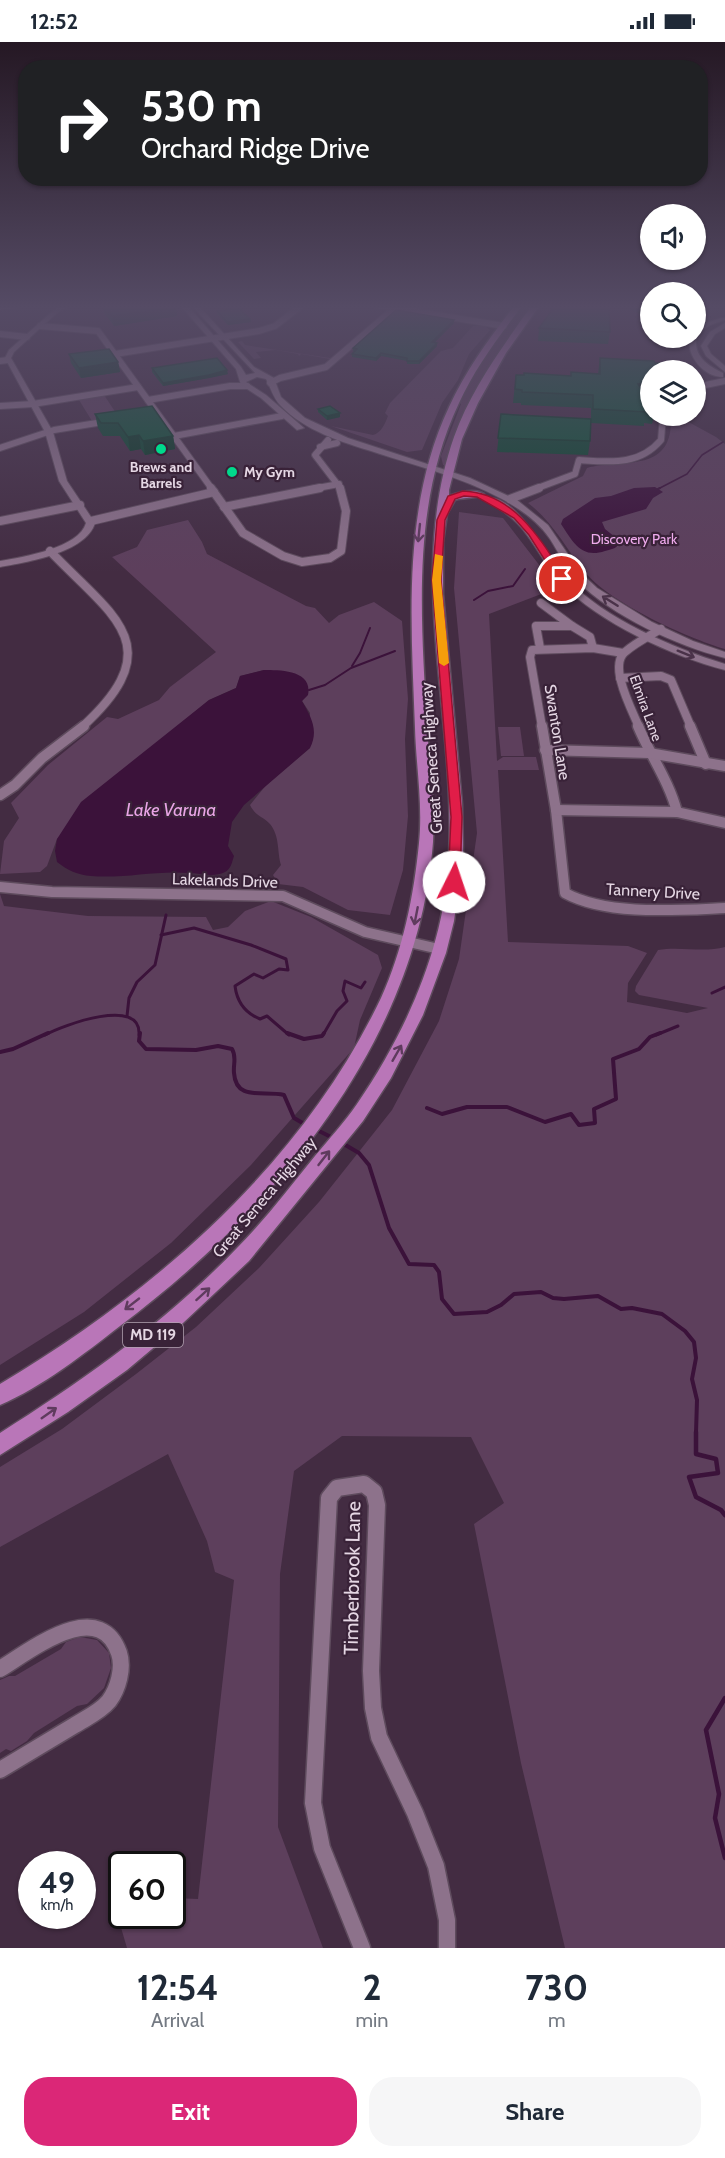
<!DOCTYPE html>
<style>
:root{--surface:#fff;--page:#f6f6f7;--text:#1f2937;--muted:#747a83;--accent:#db2777}
body{margin:0;font-family:Cabin,sans-serif;background:var(--page);color:var(--text);height:100vh;display:flex;flex-direction:column;font-size:22px;white-space:nowrap}
*{box-sizing:border-box;margin:0}
p{font-size:20px;color:var(--muted)}
.icon{flex:none;width:33px;height:33px;fill:none;stroke:currentColor;stroke-width:2;stroke-linecap:round;stroke-linejoin:round}
.map{position:relative;height:1906px;overflow:hidden}
.panel{display:flex;flex-direction:column;background:var(--surface);flex:1}
.panel>*{flex:none}
.top-card{position:absolute;left:18px;top:18px;width:690px;height:126px;border-radius:24px;box-shadow:0 2px 4px #0004;background:#202124;color:#fff;overflow:hidden}
.tools{position:absolute;left:640px;top:162px;display:grid;gap:12px}
.tools a{display:grid;place-items:center;width:66px;height:66px;border-radius:50%;background:var(--surface);box-shadow:0 2px 4px #0004;font-size:30px}
.speed{position:absolute;left:18px;top:1809px;display:flex;gap:12px;font-size:30px;font-weight:700;text-align:center}
.speed>*{display:grid;place-content:center;width:78px;height:78px;border-radius:50%;background:var(--surface);box-shadow:0 2px 4px #0004;line-height:1}
.speed small{font-size:15px;font-weight:400}
.speed .limit{border:3px solid #111;border-radius:9px;background:#fff;color:#111}
.pin{position:absolute;display:grid;place-items:center;width:51px;height:51px;color:#fff;margin:-26px;border:3px solid #fff;border-radius:50%;box-shadow:0 2px 6px #0007}
.me{position:absolute;width:66px;margin:-33px;rotate:4deg;stroke-linejoin:round;filter:drop-shadow(0 0 4px #0008)}
.turn{display:flex;align-items:center;gap:21px;height:126px;padding:0 24px;font-size:27px}
.turn .icon{width:78px;height:78px;stroke-width:2.5}
.turn b{display:block;font-size:42px;line-height:51px}
.eta{display:flex;justify-content:space-evenly;align-items:center;height:102px;text-align:center}
.eta b{font-size:36px;font-weight:800;line-height:42px}
.button{display:flex;gap:12px;margin-top:auto;padding:12px 24px}
.button a{flex:1;height:69px;border-radius:24px;background:var(--accent);color:#fff;font-size:24px;font-weight:800;line-height:69px;text-align:center}
.button a+a{background:var(--page);color:var(--text)}
.status{display:flex;justify-content:space-between;align-items:center;height:42px;padding:0 30px;background:var(--surface);direction:ltr}
.status svg{height:16px;fill:currentColor}
.map>svg:first-child{display:block}
</style>
<div class="status"><b>12:52</b><svg viewBox="0 0 49 12"><path d="M0 12V9h3v3zM5 12V6h3v6zM10 12V3h3v9zM15 12V0h3v12zM26 1h20v11H26zM47 4h2v5h-2z"/></svg></div>
<div class="map">
<svg width="725" height="1906" viewBox="0 0 725 1906">
<rect width="100%" height="100%" fill="#432c42"/>
<g fill="#5d3f5c">
<path d="M 523,263 L 533,263 L 480,338 L 459,385 L 446,424 L 443,423 L 441,414 L 461,362 L 459,360 L 477,327 Z"/>
<path d="M 473,284 L 485,284 L 490,288 L 469,312 L 458,338 L 442,361 L 422,408 L 407,410 L 331,384 L 373,393 C 381,391 385,382 388,374 L 385,371 L 390,361 L 441,309 L 453,306 Z"/>
<path d="M 242,299 L 245,303 L 330,316 L 334,314 L 330,317 L 301,312 L 299,314 L 298,312 L 276,308 L 256,310 L 261,316 L 254,317 L 238,300 Z"/>
<path d="M 104,353 L 118,374 L 92,379 L 79,358 Z"/>
<path d="M 671,375 L 683,377 L 716,395 L 725,402 L 725,607 C 687,596 608,560 584,529 C 565,505 553,480 528,461 L 583,434 L 587,426 C 623,416 673,433 671,375 Z"/>
<path d="M 459,470 L 503,476 L 557,546 L 489,572 L 497,719 L 503,715 L 536,715 L 539,728 L 498,728 L 508,900 L 628,904 L 647,911 L 628,941 L 627,960 L 687,971 L 708,966 L 639,953 L 635,949 L 636,944 L 658,908 C 680,904 703,911 725,905 L 725,1906 L 565,1906 L 521,1721 L 474,1482 L 504,1461 L 471,1395 L 342,1394 L 294,1429 L 280,1532 L 278,1785 L 323,1906 L 127,1906 L 117,1872 L 120,1853 L 122,1874 L 172,1874 L 173,1856 L 198,1857 L 234,1538 L 215,1530 L 207,1499 L 168,1412 L 0,1505 L 0,1425 L 62,1387 L 136,1332 L 196,1285 L 259,1226 L 319,1160 L 392,1068 L 439,979 L 459,917 L 477,791 L 454,546 Z"/>
<path d="M 188,478 L 202,500 L 207,512 L 306,564 L 315,566 L 329,581 L 339,573 L 374,560 L 402,579 L 408,657 L 405,697 L 408,774 L 403,828 L 390,873 L 348,868 L 303,845 L 278,842 L 273,833 L 281,823 C 277,810 280,794 270,782 C 263,774 256,775 250,763 L 267,742 L 310,706 L 310,671 L 302,659 L 309,648 L 264,628 L 240,634 L 236,646 L 209,658 L 156,702 L 57,797 L 47,824 L 40,830 L 0,832 L 4,799 L 19,776 L 11,761 L 48,723 L 107,675 L 118,677 L 159,658 L 170,645 L 216,610 L 112,515 L 137,505 L 147,488 Z"/>
<path d="M 498,685 L 520,685 L 524,714 L 501,714 Z"/>
<path d="M 0,852 L 4,864 L 88,874 L 206,875 L 213,888 L 228,885 L 245,869 L 271,859 L 311,875 L 378,913 L 382,926 L 360,978 L 354,1006 L 251,1123 L 171,1201 L 84,1270 L 0,1323 Z"/>
<path d="M 80,1595 L 97,1598 L 109,1611 L 111,1626 L 104,1646 L 87,1662 L 77,1664 L 34,1691 L 27,1699 L 11,1709 L 6,1707 L 0,1711 L 0,1638 L 9,1634 L 15,1634 L 61,1607 L 66,1600 Z"/>
</g>
<g fill="#3b123a">
<path d="M 655,445 L 663,450 L 653,456 L 646,467 L 602,480 L 605,487 L 620,499 C 618,506 613,507 605,509 C 581,517 573,500 561,482 L 563,477 L 595,456 L 611,454 L 634,446 Z"/>
<path d="M 264,628 C 280,628 313,628 308,653 L 302,659 C 311,675 319,688 310,706 L 244,763 L 232,780 L 228,804 L 234,814 C 232,820 231,827 225,830 C 213,836 200,831 189,831 C 156,828 123,837 91,834 C 78,833 67,828 57,820 L 55,809 L 57,797 L 81,760 L 209,658 L 236,646 L 240,634 Z"/>
</g>
<g fill="none" stroke-linecap="round" stroke-linejoin="round">
<path stroke="#3b123a" stroke-width="1.5" d="M 658,447 L 687,432 L 702,413 L 723,400"/>
<g stroke="#3b123a" stroke-width="2">
<path d="M 658,447 L 660,446"/>
<path d="M 474,558 L 488,549 L 513,544 L 525,527"/>
<path d="M 352,624 L 360,611 L 370,586"/>
<path d="M 309,648 L 325,643 L 351,626 L 395,609"/>
</g>
<g stroke="#3b123a" stroke-width="3">
<path d="M 161,893 L 194,886 L 251,903 L 286,917 L 288,928 L 279,927 L 263,936 L 254,932 L 235,944 C 237,960 245,971 260,977 L 267,974 L 289,993"/>
<path d="M 712,951 L 725,945"/>
<path d="M 127,974 L 129,956 L 137,940 L 155,923 L 166,873"/>
<path d="M 45,993 C 63,983 142,954 139,993"/>
<path d="M 323,993 L 337,969 L 347,959 L 343,949 L 345,939 L 361,946 L 365,940"/>
<path d="M 656,993 L 678,984"/>
</g>
<g stroke="#3b123a" stroke-width="4">
<path d="M 140,991 L 139,999 L 146,1007 L 196,1008 L 218,1004 L 232,1007 C 237,1015 233,1022 234,1031 C 236,1060 264,1048 284,1053 L 294,1076 L 306,1083"/>
<path d="M 287,991 L 304,997 L 322,994 L 324,991"/>
<path d="M 0,1010 L 13,1007 L 48,991"/>
<path d="M 427,1066 L 442,1072 L 467,1065 L 507,1065 L 545,1080 L 571,1072 L 579,1083 L 595,1081 L 594,1067 L 616,1057 L 613,1017 L 639,1007 L 650,995 L 660,991"/>
<path d="M 315,1087 L 333,1096"/>
<path d="M 342,1101 L 359,1111 L 369,1123 L 389,1186 L 409,1222 L 434,1223 L 439,1230 L 442,1257 L 454,1272 L 487,1270 L 501,1263 L 514,1252 L 541,1250 L 553,1256 L 564,1257 L 598,1254 L 621,1267 L 632,1266 L 662,1272 L 685,1289 L 694,1300 L 696,1316 L 692,1337 L 697,1358 L 696,1391"/>
</g>
<g stroke="#3b123a" stroke-width="4.5">
<path d="M 696,1390 L 696,1412 L 716,1417 L 718,1431 L 689,1435 L 696,1455 L 721,1468 L 725,1473"/>
<path d="M 725,1656 L 706,1688 L 719,1752 L 715,1776 L 725,1816"/>
</g>
<defs>
<g id="street-far3">
<path d="M 376,263 L 504,284"/>
<path d="M 0,265 L 17,263"/>
<path d="M 40,284 L 98,289 L 212,447"/>
<path d="M 0,292 L 27,295"/>
<path d="M 115,312 L 259,289 L 275,284 L 302,263"/>
<path d="M 0,319 L 8,318"/>
<path d="M 270,341 L 280,336 L 326,325 L 398,263"/>
<path d="M 696,345 L 725,339"/>
<path d="M 148,358 L 230,344 L 247,344"/>
<path d="M 0,364 L 33,362 L 138,345"/>
<path d="M 174,394 L 282,374"/>
<path d="M 328,398 L 315,413 L 341,447"/>
<path d="M 320,405 L 337,401"/>
<path d="M 0,406 L 54,388 L 109,379"/>
<path d="M 312,447 L 339,442"/>
<path d="M 535,447 L 575,432 L 579,418 C 610,420 639,424 661,398 L 663,374"/>
</g>
<g id="street-far2">
<path d="M 211,446 L 243,491 L 283,514 L 302,520 L 330,516 L 341,509 L 346,469 L 340,446"/>
<path d="M 510,457 L 539,446"/>
<path d="M 224,465 L 320,446"/>
<path d="M 0,479 L 80,463"/>
<path d="M 91,479 L 214,450"/>
<path d="M 50,509 C 112,574 172,603 82,685"/>
<path d="M 541,561 L 572,584"/>
<path d="M 540,606 L 536,584 L 572,584 L 590,595 L 593,606"/>
<path d="M 620,636 L 661,634 L 671,638 L 691,685"/>
<path d="M 542,685 L 530,615 L 532,608 L 593,606 L 623,611"/>
<path d="M 639,685 C 632,668 608,624 625,610 C 635,601 649,594 661,587"/>
</g>
<g id="street-far1">
<path d="M 542,684 L 556,768 L 565,851 C 607,874 678,868 725,866"/>
<path d="M 638,684 C 650,713 669,739 677,770"/>
<path d="M 690,684 L 706,722"/>
<path d="M 545,708 L 649,711 L 725,724"/>
<path d="M 0,753 L 15,743 L 42,716 L 84,684"/>
<path d="M 556,768 L 677,770 L 725,781"/>
<path d="M 0,845 L 52,850 L 283,854 L 365,890 L 439,907"/>
</g>
<g id="street">
<path d="M 0,1627 C 31,1608 99,1554 119,1611 C 124,1626 118,1647 109,1659 C 100,1670 86,1676 75,1683 C 50,1698 25,1713 0,1728"/>
<path d="M 362,1906 L 322,1806 L 313,1761 L 329,1456 L 337,1446 L 364,1442 L 374,1450 L 377,1463 L 371,1629 L 373,1666 L 379,1695 L 415,1771 L 436,1824 L 447,1878 L 447,1906"/>
</g>
<g id="secondary">
<path d="M 63,263 L 71,263 L 58,270 L 14,310 L 11,316 L 53,390 L 67,439 L 95,481 C 86,511 27,520 0,525 L 0,519 C 23,515 79,506 86,481 L 59,439 L 45,390 L 5,316 L 9,308 L 54,268 Z"/>
<path d="M 180,263 L 187,263 L 241,325 L 246,333 L 255,331 L 191,263 L 198,263 L 254,325 L 274,336 L 281,355 L 305,376 L 348,396 L 470,436 L 517,458 L 548,483 L 580,530 L 597,546 L 652,580 L 693,599 L 725,610 L 725,616 C 677,604 612,574 577,539 C 566,526 559,511 550,497 C 538,479 520,467 502,457 C 461,435 417,424 374,410 C 342,400 305,389 281,364 C 273,356 271,346 266,337 L 257,335 L 246,340 L 266,353 L 304,386 L 297,388 L 261,356 L 241,343 L 236,327 Z"/>
<path d="M 721,276 L 725,276 L 725,278 L 710,283 L 696,293 L 696,288 L 706,281 Z"/>
<path d="M 725,281 L 725,286 L 715,292 L 707,304 L 711,312 L 725,324 L 725,330 L 706,314 L 701,304 L 710,290 Z"/>
<path d="M 690,296 L 696,295 C 694,315 707,323 723,331 L 723,335 C 704,335 686,314 690,296 Z"/>
<path d="M 489,456 C 518,454 549,518 567,537 C 605,577 673,606 725,622 L 725,628 C 672,614 599,581 561,541 C 546,525 537,505 524,489 C 514,476 502,468 489,460 Z"/>
</g>
<g id="primary">
<path d="M 515,263 L 523,263 C 499,294 475,326 459,361 C 411,462 421,575 427,683 C 429,721 435,761 433,800 C 418,1001 274,1168 120,1284 C 84,1312 42,1345 0,1363 L 0,1342 C 156,1249 302,1122 381,956 C 403,908 414,853 419,801 C 423,763 416,723 415,686 C 411,578 402,465 449,365 C 466,328 490,295 515,263 Z"/>
<path d="M 532,263 L 540,263 L 506,311 L 478,361 L 462,397 L 449,448 L 449,454 C 460,450 474,446 484,452 C 477,457 464,455 455,458 L 447,472 L 443,500 L 443,552 L 462,762 L 463,814 L 454,879 L 446,911 L 423,973 L 391,1036 L 363,1079 L 249,1219 L 183,1281 L 127,1328 L 68,1370 L 0,1413 L 0,1391 C 85,1337 167,1279 237,1206 C 265,1178 289,1146 315,1114 C 329,1097 344,1081 357,1062 C 407,989 445,903 449,814 C 456,674 406,532 454,395 C 471,347 503,304 532,263 Z"/>
</g>
</defs>
<use href="#street-far3" stroke="#5e4b5d" stroke-width="8"/>
<use href="#street-far2" stroke="#5e4b5d" stroke-width="10"/>
<use href="#street-far1" stroke="#5e4b5d" stroke-width="13"/>
<use href="#street" stroke="#5e4b5d" stroke-width="19"/>
<use href="#secondary" stroke="#5e4b5d" stroke-width="2"/>
<use href="#primary" stroke="#5e4b5d" stroke-width="3"/>
<use href="#street-far3" stroke="#8d728b" stroke-width="6"/>
<use href="#street-far2" stroke="#8d728b" stroke-width="8"/>
<use href="#street-far1" stroke="#8d728b" stroke-width="10"/>
<use href="#street" stroke="#8d728b" stroke-width="16"/>
<use href="#secondary" fill="#8d728b" fill-rule="evenodd"/>
<use href="#primary" fill="#b976b8" fill-rule="evenodd"/>
</g>
<g fill="#09482e">
<path d="M 103,263 L 175,263 L 176,265 L 177,274 L 114,284 L 104,271 Z"/>
<path d="M 632,263 L 651,263 L 651,271 L 641,273 L 631,268 Z"/>
<path d="M 217,269 L 251,280 L 228,283 L 217,272 Z"/>
<path d="M 454,281 L 435,300 L 437,304 L 419,322 L 407,322 L 407,319 L 381,314 L 376,319 L 352,315 L 352,312 L 354,309 L 353,309 L 353,306 Z"/>
<path d="M 539,286 L 610,290 L 608,302 L 538,299 Z"/>
<path d="M 69,312 L 118,320 L 120,330 L 81,336 L 71,321 Z"/>
<path d="M 600,316 L 651,352 L 645,353 L 651,362 L 651,374 L 654,374 L 652,382 L 644,381 L 644,384 L 591,381 L 591,366 L 521,363 L 521,361 L 513,361 L 516,333 L 571,334 L 598,332 Z"/>
<path d="M 152,326 L 228,332 L 209,336 L 163,344 L 152,330 Z"/>
<path d="M 318,367 L 340,375 L 327,378 L 318,370 Z"/>
<path d="M 95,372 L 173,394 L 175,407 L 145,413 L 141,407 L 130,409 L 120,394 L 103,394 L 98,386 Z"/>
<path d="M 501,372 L 590,399 L 588,413 L 497,410 Z"/>
</g>
<g fill="#083b25">
<path d="M 643,263 L 651,263 L 651,271 L 641,273 Z"/>
<path d="M 176,265 L 177,274 L 114,284 L 112,274 Z"/>
<path d="M 250,277 L 251,280 L 228,283 L 227,280 Z"/>
<path d="M 454,278 L 454,281 L 432,303 L 432,300 Z"/>
<path d="M 437,301 L 437,304 L 419,322 L 419,319 Z"/>
<path d="M 381,311 L 381,314 L 376,319 L 376,316 Z"/>
<path d="M 118,320 L 120,330 L 81,336 L 79,326 Z"/>
<path d="M 227,328 L 228,332 L 209,336 L 163,344 L 163,341 Z"/>
<path d="M 651,339 L 651,352 L 636,356 L 638,342 Z"/>
<path d="M 340,371 L 340,375 L 327,378 L 327,374 Z"/>
<path d="M 139,393 L 141,407 L 130,409 L 128,395 Z"/>
<path d="M 173,394 L 175,407 L 145,413 L 143,399 Z"/>
</g>
<g fill="#0b5435" stroke="#083b25" stroke-width="1.5">
<path d="M 104,263 L 175,263 L 176,265 L 112,274 Z"/>
<path d="M 555,264 L 609,266 L 610,290 L 539,286 Z"/>
<path d="M 239,266 L 250,277 L 227,280 L 217,269 Z"/>
<path d="M 396,268 L 454,278 L 432,300 L 437,301 L 419,319 L 407,319 L 407,316 L 381,311 L 376,316 L 352,312 L 357,307 L 353,306 Z"/>
<path d="M 109,307 L 118,320 L 79,326 L 69,312 Z"/>
<path d="M 217,316 L 227,328 L 209,333 L 163,341 L 152,326 Z"/>
<path d="M 600,316 L 654,319 L 655,321 L 660,321 L 661,328 L 651,328 L 651,339 L 638,342 L 651,362 L 651,368 L 646,368 L 647,370 L 593,367 L 593,353 L 522,350 L 522,348 L 515,347 L 516,333 L 524,333 L 524,331 L 571,334 L 571,330 L 600,332 Z"/>
<path d="M 152,364 L 173,394 L 143,399 L 139,393 L 128,395 L 118,381 L 101,381 L 95,372 Z"/>
<path d="M 330,364 L 340,371 L 327,374 L 318,367 Z"/>
<path d="M 501,372 L 591,377 L 590,399 L 498,396 Z"/>
</g>
<defs><path id="oneway-shaft" d="M-6 0H5M1.5-3L5.5 0L1.5 3" fill="none" stroke-width="1.6" stroke-linecap="round" stroke-linejoin="round" transform="scale(1.5)"/></defs>
<g stroke="#5f3b5e">
<use href="#oneway-shaft" transform="translate(419 491) rotate(96)"/>
<use href="#oneway-shaft" transform="translate(416 874) rotate(101)"/>
<use href="#oneway-shaft" transform="translate(397 1011) rotate(-60)"/>
<use href="#oneway-shaft" transform="translate(324 1116) rotate(-52)"/>
<use href="#oneway-shaft" transform="translate(203 1252) rotate(-42)"/>
<use href="#oneway-shaft" transform="translate(132 1262) rotate(142)"/>
<use href="#oneway-shaft" transform="translate(49 1371) rotate(-35)"/>
</g>
<g stroke="#4a3249">
<use href="#oneway-shaft" transform="translate(610 559) rotate(-148)"/>
<use href="#oneway-shaft" transform="translate(686 612) rotate(22)"/>
</g>
<linearGradient id="sky" x2="0" y2="1"><stop stop-color="#251824"/><stop offset="0.5" stop-color="#554b65"/><stop offset="1" stop-color="#554b65" stop-opacity="0"/></linearGradient>
<rect width="725" height="530" fill="url(#sky)"/>
<path fill="#e11d48" stroke="#92132f" stroke-width="1.5" d="M 463,449 C 515,451 541,498 566,537 L 558,539 L 529,493 L 514,476 L 477,455 L 464,454 L 455,457 L 445,478 L 441,538 L 462,775 L 460,840 L 454,844 L 448,840 L 451,775 L 432,538 L 437,478 L 448,454 Z"/>
<path fill="#f59e0b" d="M 435,512 L 443,514 L 441,538 L 449,621 L 444,624 L 439,621 L 432,538 Z"/>
<g fill="#00d98c" stroke="#392238" stroke-width="2">
<circle cx="161" cy="407" r="6"/>
<circle cx="232" cy="430" r="6"/>
</g>
<g text-anchor="middle" stroke-width="4.5" stroke-linejoin="round" paint-order="stroke">
<g font-size="14" font-weight="bold" fill="#e5d7e4" stroke="#392238">
<text x="161" y="430">Brews and<tspan x="161" dy="16">Barrels</tspan></text>
<text x="244" y="435" text-anchor="start">My Gym</text>
</g>
<g font-size="14" fill="#efabed" stroke="#392238">
<text x="634" y="502">Discovery Park</text>
</g>
<g font-size="14" fill="#e5d7e4" stroke="#392238">
<text transform="translate(646 666) rotate(70)" y="5">Elmira Lane</text>
</g>
<rect fill="#392238" stroke="#b1a1b0" stroke-width="1.5" x="123" y="1281" width="60" height="24" rx="4.5"/>
<g font-size="15" font-weight="bold" fill="#e5d7e4">
<text x="153" y="1298">MD 119</text>
</g>
<g font-size="16" fill="#e5d7e4" stroke="#392238">
<text transform="translate(558 690) rotate(81)" y="6">Swanton Lane</text>
<text transform="translate(431 716) rotate(-94)" y="6">Great Seneca Highway</text>
<text transform="translate(225 838) rotate(2)" y="6">Lakelands Drive</text>
<text transform="translate(653 849) rotate(3)" y="6">Tannery Drive</text>
<text transform="translate(264 1155) rotate(-50)" y="6">Great Seneca Highway</text>
</g>
<g font-size="18" font-style="italic" fill="#e9a5e6" stroke="#392238">
<text x="171" y="774">Lake Varuna</text>
</g>
<g font-size="20" fill="#e5d7e4" stroke="#392238">
<text transform="translate(352 1536) rotate(-89)" y="7">Timberbrook Lane</text>
</g>
</g>
</svg>
<div class="tools">
<a><svg class="icon" aria-label="sound" viewBox="0 0 24 24"><path d="M4 9h4l5-4v14l-5-4H4zM17 9q2 3 0 6"/></svg></a>
<a><svg class="icon" aria-label="search" viewBox="0 0 24 24"><circle cx="10" cy="10" r="6"/><path d="M15 15l6 6"/></svg></a>
<a><svg class="icon" aria-label="layers" viewBox="0 0 24 24"><path d="M12 4l9 5-9 5-9-5zM3 14l9 5 9-5"/></svg></a>
</div>
<div class="speed"><div>49<small>km/h</small></div><div class="limit">60</div></div>
<div class="pin" style="left:562px;top:537px;background:#d93025"><svg class="icon" aria-label="arrive" viewBox="0 0 24 24"><path d="M6 21V4h12l-3 4 3 4H6"/></svg></div>
<svg class="me" style="left:454px;top:840px" viewBox="-20 -20 40 40"><circle r="19" fill="#fff"/><path d="M0-13L10 11 0 6-10 11z" fill="#e11d48"/></svg>
<div class="top-card">
<div class="turn"><svg class="icon" aria-label="right" viewBox="0 0 24 24"><path d="M7 20v-9h11M14 6l5 5-5 5"/></svg><div><b>530 m</b>Orchard Ridge Drive</div></div>
</div>
</div>
<section class="panel">
<div class="eta">
<div><b>12:54</b><p>Arrival</p></div>
<div><b>2</b><p>min</p></div>
<div><b>730</b><p>m</p></div>
</div>
<div class="button"><a>Exit</a><a>Share</a></div>
</section>
